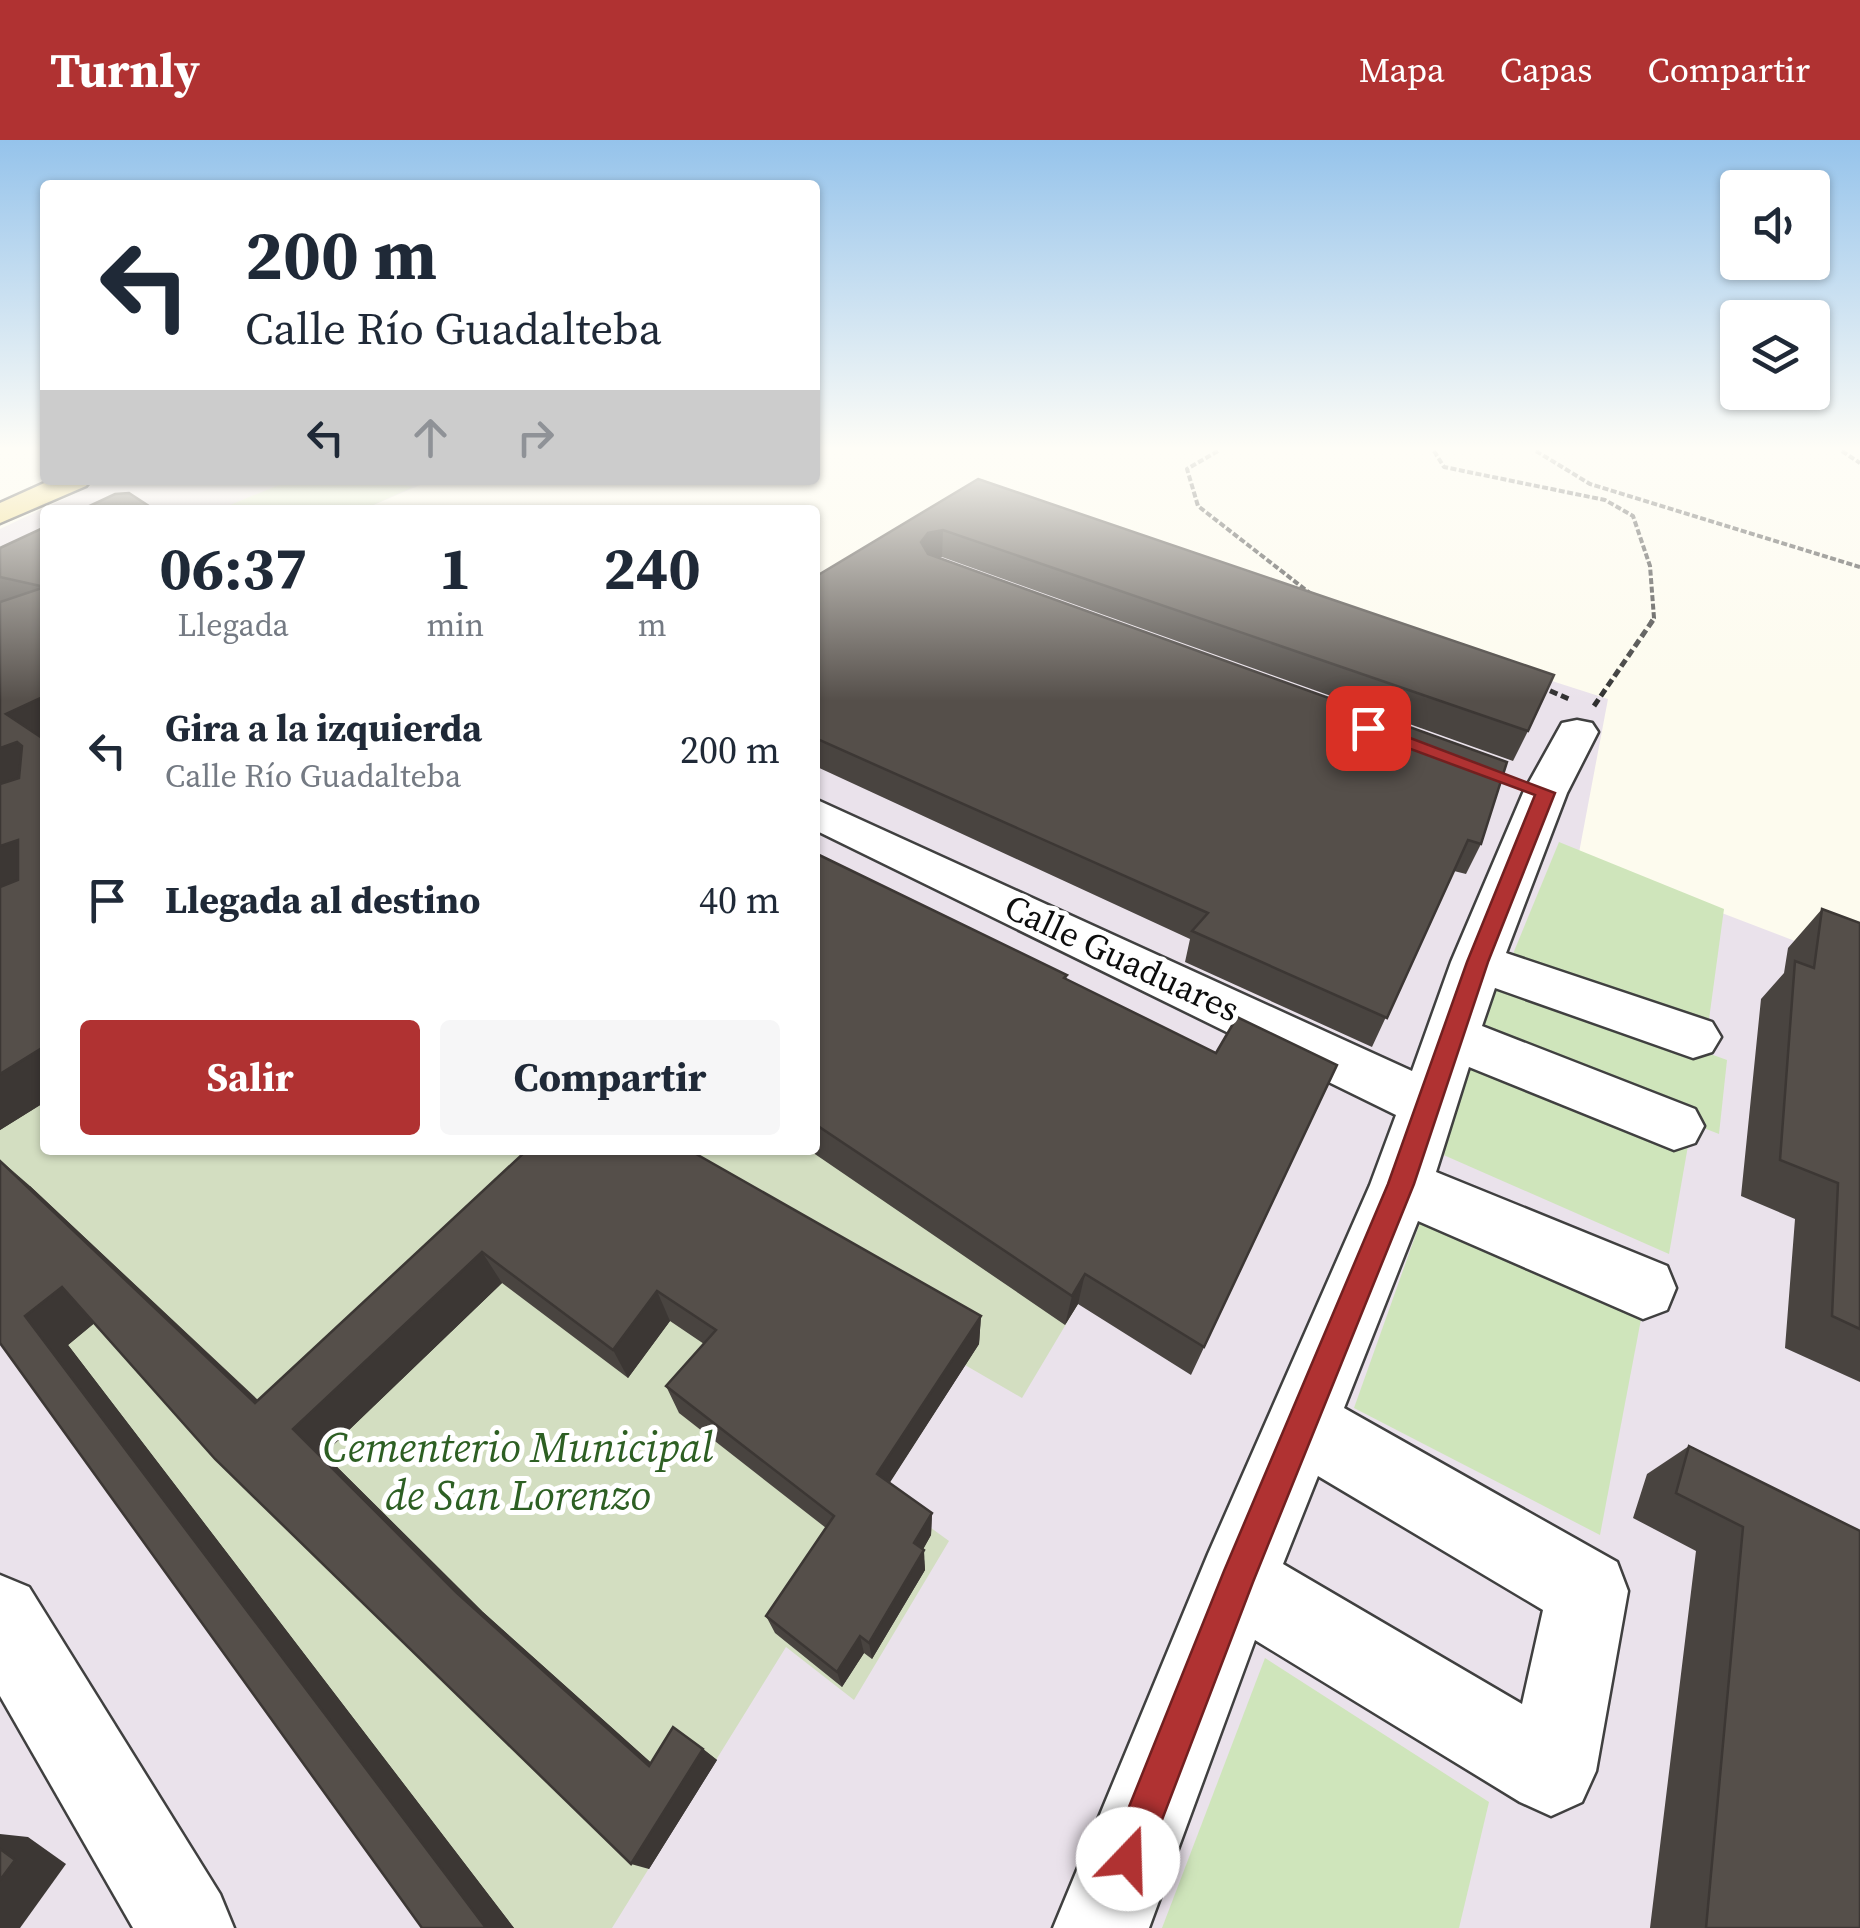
<!DOCTYPE html>
<html lang="es">
<meta charset="utf-8">
<style>
:root{--surface:#fff;--page:#f6f6f7;--text:#1f2937;--muted:#747a83;--accent:#b03232}
body{margin:0;font-family:"Source Serif 4",serif;background:var(--page);color:var(--text);height:100vh;display:flex;flex-direction:column;font-size:38px;white-space:nowrap}
*{box-sizing:border-box;margin:0}
p{font-size:32px;color:var(--muted)}
.icon{flex:none;width:55px;height:55px;fill:none;stroke:currentColor;stroke-width:2;stroke-linecap:round;stroke-linejoin:round}
.map{position:relative;flex:1;overflow:hidden}
.panel{position:absolute;left:40px;top:365px;width:780px;height:650px;display:flex;flex-direction:column;background:var(--surface);border-radius:10px;box-shadow:0 2px 8px #0004}
.panel>*{flex:none}
.banner{position:absolute;left:40px;top:40px;width:780px;height:305px;border-radius:10px;box-shadow:0 2px 8px #0004;background:#fff;color:var(--text);overflow:hidden}
.tools{position:absolute;left:1720px;top:30px;display:grid;gap:20px}
.tools a{display:grid;place-items:center;width:110px;height:110px;border-radius:10px;background:var(--surface);box-shadow:0 2px 8px #0004;font-size:50px}
.pin{position:absolute;display:grid;place-items:center;width:85px;height:85px;color:#fff;margin:-42px;border-radius:20px;box-shadow:0 5px 15px #0006}
.me{position:absolute;width:110px;margin:-55px;rotate:21deg;stroke-linejoin:round;filter:drop-shadow(0 0 8px #0008)}
.turn{display:flex;align-items:center;gap:35px;height:210px;padding:0 40px;font-size:45px}
.turn .icon{width:130px;height:130px;stroke-width:2.5}
.turn b{display:block;font-size:70px;line-height:85px}
.lanes{display:flex;align-items:center;height:95px;padding:0 40px;background:#0003;justify-content:center;gap:50px;direction:ltr}
.lanes .off{opacity:.35}
.eta{display:flex;justify-content:space-evenly;align-items:center;height:170px;text-align:center}
.eta b{font-size:60px;font-weight:700;line-height:70px}
.primary-button{display:flex;gap:20px;margin-top:auto;padding:20px 40px}
.primary-button a{flex:1;height:115px;border-radius:10px;background:var(--accent);color:#fff;font-size:40px;font-weight:700;line-height:115px;text-align:center}
.primary-button a+a{background:var(--page);color:var(--text)}
ul{padding:0;list-style:none}
li{display:flex;align-items:center;gap:30px;height:150px;padding:0 40px}
li div{flex:1}
li b{display:block;font-size:38px}
li em{font-style:normal}
header{display:flex;align-items:center;gap:60px;box-sizing:border-box;height:140px;padding:0 50px;background:var(--accent);color:#fff}
header strong{font-size:48px}
nav{display:flex;gap:55px;margin-inline-start:auto;font-size:35px}
.map>svg:first-child{display:block}
</style>
<header>
<strong>Turnly</strong>
<nav><a>Mapa</a><a>Capas</a><a>Compartir</a></nav>
</header>
<div class="map">
<svg width="1860" height="1788" viewBox="0 0 1860 1788">
<rect width="100%" height="100%" fill="#fdfbee"/>
<path fill="#eae2eb" d="M 104,340 L 432,340 L 362,370 L 45,370 L 45,1010 L 815,1010 L 815,465 L 984,358 L 1608,559 L 1578,718 L 1860,826 L 1860,1788 L 0,1788 L 0,389 Z"/>
<g fill="#cfe5bb">
<path d="M 1559,702 L 1724,769 L 1707,894 L 1508,826 Z"/>
<path d="M 1497,837 L 1727,920 L 1719,994 L 1475,899 Z"/>
<path d="M 1471,914 L 1689,1000 L 1669,1114 L 1439,1013 Z"/>
<path d="M 1422,1077 L 1642,1174 L 1600,1395 L 1354,1268 Z"/>
<path d="M 1265,1518 L 1489,1662 L 1459,1788 L 1162,1788 Z"/>
</g>
<path fill="#d3dec1" d="M 45,781 L 45,1010 L 815,1010 L 1078,1164 L 1022,1258 L 965,1225 L 883,1353 L 949,1401 L 854,1560 L 786,1507 L 612,1788 L 455,1788 L 0,1172 L 0,801 Z"/>
<path fill="#e0edcc" d="M 291,340 L 388,340 L 413,347 L 362,370 L 244,370 L 230,365 Z"/>
<g fill="none" stroke-linecap="round" stroke-linejoin="round">
<defs>
<g id="minor">
<path d="M 1577,580 L 1592,583 L 1598,592 L 1567,653 L 1506,813 L 1712,882 L 1721,897 L 1712,912 L 1693,918 L 1495,848 L 1482,886 L 1695,969 L 1704,986 L 1695,1003 L 1674,1010 L 1469,927 L 1436,1032 L 1667,1126 L 1676,1148 L 1667,1170 L 1643,1179 L 1418,1081 L 1344,1268 L 1617,1422 L 1628,1451 L 1596,1631 L 1582,1662 L 1551,1676 L 1520,1662 L 1255,1500 L 1149,1788 L 1053,1788 L 1208,1414 L 1370,1045 L 1396,975 L 815,690 L 815,659 L 1412,931 L 1451,822 L 1523,653 L 1562,583 ZM 1318,1336 L 1543,1470 L 1522,1564 L 1283,1424 Z"/>
<path d="M 0,1435 L 29,1447 L 220,1754 L 234,1788 L 133,1788 L 0,1556 Z"/>
</g>
<path id="major" d="M 51,340 L 91,340 L 86,346 L 0,383 L 0,363 Z"/>
</defs>
<use href="#minor" stroke="#404040" stroke-width="5"/>
<use href="#major" stroke="#1e1e1e" stroke-width="5"/>
<g stroke="#2f2f2f" stroke-width="4" stroke-dasharray="6 2.5" stroke-linecap="butt">
<path d="M 1218,311 L 1187,329 L 1198,366 L 1311,454"/>
<path d="M 1434,311 L 1444,327 L 1605,360 L 1633,376 L 1650,426 L 1654,478 L 1651,482"/>
<path d="M 1536,311 L 1590,344 L 1860,427"/>
<path d="M 1842,311 L 1860,323"/>
</g>
<g stroke="#2f2f2f" stroke-width="5" stroke-dasharray="8 4" stroke-linecap="butt">
<path d="M 1539,546 L 1569,559"/>
<path d="M 1594,566 L 1653,480"/>
</g>
<use href="#minor" fill="#fff" fill-rule="evenodd"/>
<use href="#major" fill="#ecd370" fill-rule="evenodd"/>
</g>
<g fill="#494440">
<path d="M 978,339 L 1528,591 L 1513,621 L 942,417 L 939,418 L 1481,704 L 1466,734 L 1454,731 L 1372,907 L 1185,822 L 1190,799 L 815,626 L 815,437 Z"/>
<path d="M 45,387 L 45,962 L 0,990 L 0,408 Z"/>
<path d="M 815,713 L 1067,835 L 1066,840 L 1216,913 L 1337,925 L 1191,1235 L 1078,1164 L 1065,1185 L 809,1010 L 815,1010 Z"/>
<path d="M 1822,769 L 1860,783 L 1860,1242 L 1785,1208 L 1795,1079 L 1741,1056 L 1761,859 L 1784,833 L 1788,808 Z"/>
<path d="M 527,1010 L 981,1176 L 979,1204 L 889,1343 L 932,1373 L 931,1395 L 923,1409 L 925,1430 L 872,1519 L 864,1513 L 842,1547 L 775,1493 L 766,1476 L 826,1388 L 679,1273 L 666,1246 L 704,1204 L 670,1181 L 628,1238 L 502,1143 L 324,1314 L 483,1472 L 651,1623 L 703,1609 L 717,1620 L 649,1729 L 94,1183 L 68,1205 L 514,1788 L 422,1788 L 0,1203 L 30,1046 L 258,1260 Z"/>
<path d="M 1689,1306 L 1860,1391 L 1860,1788 L 1650,1788 L 1696,1411 L 1633,1378 L 1647,1334 Z"/>
</g>
<g fill="#3c3734">
<path d="M 943,390 L 942,417 L 928,420 L 921,402 L 928,393 Z"/>
<path d="M 45,556 L 45,601 L 6,574 Z"/>
<path d="M 17,602 L 44,636 L 0,653 L 0,608 Z"/>
<path d="M 18,700 L 45,732 L 0,752 L 0,706 Z"/>
<path d="M 45,906 L 45,962 L 0,990 L 0,934 Z"/>
<path d="M 0,1020 L 30,1046 L 288,1289 L 255,1263 Z"/>
<path d="M 482,1112 L 502,1143 L 324,1314 L 483,1472 L 666,1636 L 649,1626 L 457,1453 L 293,1289 Z"/>
<path d="M 1085,1134 L 1078,1164 L 1065,1185 L 1072,1156 Z"/>
<path d="M 62,1147 L 102,1177 L 68,1205 L 514,1788 L 486,1788 L 25,1176 Z"/>
<path d="M 657,1151 L 670,1181 L 628,1238 L 613,1210 Z"/>
<path d="M 981,1176 L 979,1204 L 880,1358 L 877,1334 Z"/>
<path d="M 932,1373 L 931,1395 L 915,1424 L 914,1403 Z"/>
<path d="M 924,1410 L 925,1430 L 872,1519 L 869,1503 Z"/>
<path d="M 860,1496 L 864,1513 L 842,1547 L 837,1532 Z"/>
<path d="M 703,1609 L 717,1620 L 649,1729 L 631,1724 Z"/>
<path d="M 0,1694 L 28,1697 L 66,1724 L 20,1788 L 0,1788 Z"/>
</g>
<g fill="#554f4a" stroke="#3c3734" stroke-width="2.5">
<path d="M 978,339 L 1554,535 L 1528,591 L 943,390 L 928,393 L 921,402 L 928,414 L 1507,622 L 1481,704 L 1468,700 L 1387,878 L 1192,791 L 1208,773 L 815,598 L 815,437 Z"/>
<path d="M 129,353 L 155,370 L 81,370 L 115,354 Z"/>
<path d="M 45,387 L 45,556 L 6,574 L 45,600 L 45,906 L 0,934 L 0,747 L 18,740 L 18,700 L 0,706 L 0,644 L 19,638 L 22,606 L 17,602 L 0,608 L 0,462 L 45,447 L 0,437 L 0,408 Z"/>
<path d="M 815,713 L 1067,835 L 1064,838 L 1216,913 L 1237,877 L 1337,925 L 1204,1207 L 1085,1134 L 1072,1156 L 815,984 Z"/>
<path d="M 1822,769 L 1860,783 L 1860,1189 L 1832,1176 L 1838,1043 L 1780,1020 L 1795,821 L 1814,828 Z"/>
<path d="M 527,1010 L 689,1010 L 981,1176 L 877,1334 L 932,1373 L 914,1403 L 924,1410 L 869,1503 L 860,1496 L 837,1532 L 766,1476 L 834,1376 L 666,1246 L 716,1190 L 657,1151 L 613,1210 L 482,1112 L 293,1289 L 457,1453 L 649,1626 L 673,1587 L 703,1609 L 631,1724 L 215,1319 L 62,1147 L 25,1176 L 486,1788 L 422,1788 L 0,1203 L 0,1021 L 255,1263 Z"/>
<path d="M 1689,1306 L 1860,1391 L 1860,1788 L 1706,1788 L 1743,1387 L 1676,1353 Z"/>
<path d="M 0,1709 L 15,1720 L 0,1740 Z"/>
</g>
<linearGradient id="sky" x2="0" y2="1"><stop stop-color="#95c3eb"/><stop offset="0.55" stop-color="#fefdf7"/><stop offset="1" stop-color="#fefdf7" stop-opacity="0"/></linearGradient>
<rect width="1860" height="561" fill="url(#sky)"/>
<path fill="#b03232" stroke="#722020" stroke-width="2.5" d="M 1368,582 L 1555,653 L 1488,822 L 1414,1044 L 1253,1442 L 1147,1719 L 1141,1732 L 1128,1738 L 1114,1732 L 1108,1719 L 1224,1431 L 1388,1044 L 1467,822 L 1535,655 L 1362,591 L 1359,588 Z"/>
<g text-anchor="middle" stroke-width="10" stroke-linejoin="round" paint-order="stroke">
<g font-size="35" fill="#0d0d0d" stroke="#fff">
<text transform="translate(1122 818) rotate(25)" y="12">Calle Guaduares</text>
</g>
<g font-size="42" font-style="italic" fill="#2d5f23" stroke="#fff">
<text x="518" y="1322">Cementerio Municipal<tspan x="518" dy="48">de San Lorenzo</tspan></text>
</g>
</g>
</svg>
<div class="tools">
<a><svg class="icon" aria-label="sound" viewBox="0 0 24 24"><path d="M4 9h4l5-4v14l-5-4H4zM17 9q2 3 0 6"/></svg></a>
<a><svg class="icon" aria-label="layers" viewBox="0 0 24 24"><path d="M12 4l9 5-9 5-9-5zM3 14l9 5 9-5"/></svg></a>
</div>
<div class="pin" style="left:1368px;top:588px;background:#d93025"><svg class="icon" aria-label="arrive" viewBox="0 0 24 24"><path d="M6 21V4h12l-3 4 3 4H6"/></svg></div>
<svg class="me" style="left:1128px;top:1719px" viewBox="-20 -20 40 40"><circle r="19" fill="#fff"/><path d="M0-13L10 11 0 6-10 11z" fill="#b03232"/></svg>
<div class="banner">
<div class="turn"><svg class="icon" aria-label="left" viewBox="0 0 24 24"><path d="M17 20v-9H6M10 6l-5 5 5 5"/></svg><div><b>200 m</b>Calle Río Guadalteba</div></div>
<div class="lanes"><svg class="icon" aria-label="left" viewBox="0 0 24 24"><path d="M17 20v-9H6M10 6l-5 5 5 5"/></svg><svg class="icon off" aria-label="ahead" viewBox="0 0 24 24"><path d="M12 20V5M6 11l6-6 6 6"/></svg><svg class="icon off" aria-label="right" viewBox="0 0 24 24"><path d="M7 20v-9h11M14 6l5 5-5 5"/></svg></div>
</div>
<section class="panel">
<div class="eta">
<div><b>06:37</b><p>Llegada</p></div>
<div><b>1</b><p>min</p></div>
<div><b>240</b><p>m</p></div>
</div>
<ul>
<li><svg class="icon" aria-label="left" viewBox="0 0 24 24"><path d="M17 20v-9H6M10 6l-5 5 5 5"/></svg><div><b>Gira a la izquierda</b><p>Calle Río Guadalteba</p></div><em>200 m</em></li>
<li><svg class="icon" aria-label="arrive" viewBox="0 0 24 24"><path d="M6 21V4h12l-3 4 3 4H6"/></svg><div><b>Llegada al destino</b></div><em>40 m</em></li>
</ul>
<div class="primary-button"><a>Salir</a><a>Compartir</a></div>
</section>
</div>
